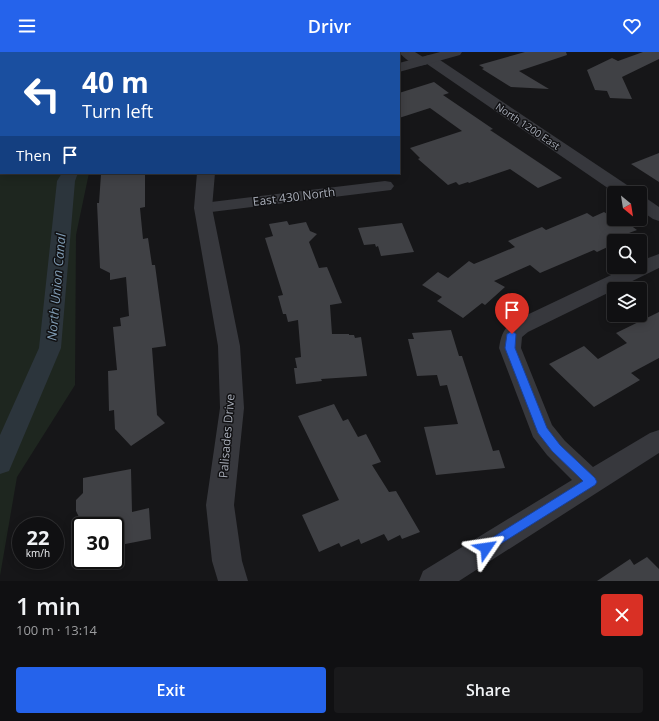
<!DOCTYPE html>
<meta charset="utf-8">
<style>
:root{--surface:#101012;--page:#19191b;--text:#f1f3f6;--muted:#9c9d9f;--line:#303032;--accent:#2563eb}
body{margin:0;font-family:"Open Sans",sans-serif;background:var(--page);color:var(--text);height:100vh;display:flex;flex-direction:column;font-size:15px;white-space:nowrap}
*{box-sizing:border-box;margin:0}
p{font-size:13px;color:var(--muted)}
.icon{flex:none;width:22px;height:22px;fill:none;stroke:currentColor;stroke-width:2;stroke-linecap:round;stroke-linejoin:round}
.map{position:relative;height:529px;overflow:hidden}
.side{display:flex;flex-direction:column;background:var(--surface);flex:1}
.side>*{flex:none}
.top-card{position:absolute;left:0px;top:0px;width:400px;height:122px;box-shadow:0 2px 10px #0003,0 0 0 1px var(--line);background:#1a4fa0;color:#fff;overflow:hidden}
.needle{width:26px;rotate:150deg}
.fabs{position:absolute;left:607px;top:134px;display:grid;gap:8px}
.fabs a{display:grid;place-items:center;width:40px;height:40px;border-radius:4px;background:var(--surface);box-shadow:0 2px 10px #0003,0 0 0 1px var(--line);font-size:20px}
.speed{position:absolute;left:12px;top:465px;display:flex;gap:8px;font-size:20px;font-weight:700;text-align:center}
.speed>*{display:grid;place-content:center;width:52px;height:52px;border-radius:50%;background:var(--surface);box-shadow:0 2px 10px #0003,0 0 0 1px var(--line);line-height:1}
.speed small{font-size:10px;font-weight:400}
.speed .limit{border:2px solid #111;border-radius:6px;background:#fff;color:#111}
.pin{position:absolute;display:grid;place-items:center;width:34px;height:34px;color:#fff;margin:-41px -17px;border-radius:50% 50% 50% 0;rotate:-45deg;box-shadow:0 0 4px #0007}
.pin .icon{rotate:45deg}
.me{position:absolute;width:44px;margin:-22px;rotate:58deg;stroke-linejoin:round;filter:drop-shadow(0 0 3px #0008)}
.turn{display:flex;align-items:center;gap:14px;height:84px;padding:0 16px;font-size:18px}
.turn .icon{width:52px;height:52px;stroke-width:2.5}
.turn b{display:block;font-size:28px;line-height:34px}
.then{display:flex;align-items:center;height:38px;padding:0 16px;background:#0003;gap:8px;font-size:15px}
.round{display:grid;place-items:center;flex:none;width:42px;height:42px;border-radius:4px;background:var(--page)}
.head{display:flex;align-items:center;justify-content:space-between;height:68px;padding:0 16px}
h1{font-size:24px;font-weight:600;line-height:30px}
.button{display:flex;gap:8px;margin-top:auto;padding:8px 16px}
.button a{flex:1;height:46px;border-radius:4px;background:var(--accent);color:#fff;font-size:16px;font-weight:600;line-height:46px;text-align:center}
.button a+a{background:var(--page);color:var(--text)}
header{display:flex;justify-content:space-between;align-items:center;height:52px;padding:0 16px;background:var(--accent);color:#fff;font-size:18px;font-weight:600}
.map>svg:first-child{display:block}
</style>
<header><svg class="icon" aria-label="menu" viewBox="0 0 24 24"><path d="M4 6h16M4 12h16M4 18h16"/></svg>Drivr<svg class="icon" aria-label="heart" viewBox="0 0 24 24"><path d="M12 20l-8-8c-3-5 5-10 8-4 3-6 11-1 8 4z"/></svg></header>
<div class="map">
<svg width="659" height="529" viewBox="0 0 659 529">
<rect width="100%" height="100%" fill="#161618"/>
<path fill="#1e261f" d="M 0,44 L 1,121 L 89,121 L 76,183 L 75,333 L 17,425 L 0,524 Z"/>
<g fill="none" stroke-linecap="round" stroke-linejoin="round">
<g fill="#2c353c" fill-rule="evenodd">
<rect x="77" y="0" width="14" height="1"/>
<path d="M 62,121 L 78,121 L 75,129 L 61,296 L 9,419 L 0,422 L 0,383 L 39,296 L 57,129 Z"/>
</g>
</g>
<g fill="#404145">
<path d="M 525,0 L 566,0 L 567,3 L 519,19 L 549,37 L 511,35 L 482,17 L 484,16 L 479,13 Z"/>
<path d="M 643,0 L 659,0 L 659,7 L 622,25 L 632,47 L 610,46 L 607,39 L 595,38 L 587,18 L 612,6 L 618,9 Z"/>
<path d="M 434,30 L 449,41 L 443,43 L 493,77 L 490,78 L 562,126 L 538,136 L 510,117 L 469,131 L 468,130 L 459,133 L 456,130 L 448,133 L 418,107 L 420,106 L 410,96 L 462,79 L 430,56 L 399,66 L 399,41 Z"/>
<path d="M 659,101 L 659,130 L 631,112 Z"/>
<path d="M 108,121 L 145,121 L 145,155 L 140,156 L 143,187 L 148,186 L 152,213 L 155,213 L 166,294 L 152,296 L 157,363 L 165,371 L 131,394 L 115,377 L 114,358 L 109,359 L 108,319 L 117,318 L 113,275 L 121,274 L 120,266 L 129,264 L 126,225 L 110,228 L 110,221 L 100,216 L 97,151 L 99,151 L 101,122 Z"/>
<path d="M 604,160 L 609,163 L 613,161 L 614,167 L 622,167 L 637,178 L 629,181 L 631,183 L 618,189 L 614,189 L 614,192 L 597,200 L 594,198 L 540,221 L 530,213 L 494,229 L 505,235 L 485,253 L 482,251 L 463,266 L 437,249 L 442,245 L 422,233 L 438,220 L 448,226 L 469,209 L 474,212 L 515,195 L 508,189 L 542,175 L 546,178 L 587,161 L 593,165 Z"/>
<path d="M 287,169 L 289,173 L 306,170 L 310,179 L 317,182 L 309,190 L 319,216 L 327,215 L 342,251 L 330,253 L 332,282 L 349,282 L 349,283 L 354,283 L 355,286 L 361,285 L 367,324 L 321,327 L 322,329 L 296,332 L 294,316 L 297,316 L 295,306 L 301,305 L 298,268 L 288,270 L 286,262 L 283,262 L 278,244 L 283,243 L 265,186 L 273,184 L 269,172 Z"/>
<path d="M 402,171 L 414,200 L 381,204 L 378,194 L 376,195 L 375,192 L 364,193 L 358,176 Z"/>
<path d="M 659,260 L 659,306 L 631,321 L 640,328 L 594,355 L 549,312 L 584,294 L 598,307 L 627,291 L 616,281 Z"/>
<path d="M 451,278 L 459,304 L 462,304 L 493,399 L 499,398 L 505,416 L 436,423 L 424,375 L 458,372 L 447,333 L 440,334 L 437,323 L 417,324 L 408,287 L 414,287 L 412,281 Z"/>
<path d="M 334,352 L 343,369 L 348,367 L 358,385 L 366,382 L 381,410 L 372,413 L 389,440 L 396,439 L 420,480 L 402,487 L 400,483 L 388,489 L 384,482 L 361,492 L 359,487 L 341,495 L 339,491 L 319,500 L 302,463 L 339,448 L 298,364 Z"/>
<path d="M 131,417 L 132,460 L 149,456 L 151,487 L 115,494 L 115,474 L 78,474 L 79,465 L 76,459 L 76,448 L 83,441 L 83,426 Z"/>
<path d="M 647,505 L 659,517 L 659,529 L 597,529 L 630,507 L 634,513 Z"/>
</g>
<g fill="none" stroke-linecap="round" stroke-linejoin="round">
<g fill="#37383d" fill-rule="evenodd">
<path d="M 399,0 L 415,0 L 423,5 L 429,3 L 434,4 L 633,137 L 636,141 L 615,141 L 427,12 C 418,17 405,8 399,0 Z"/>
<path d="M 385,129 L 391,130 L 394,134 L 391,138 L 203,161 L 197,160 L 194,156 L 197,152 L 203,151 Z"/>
<path d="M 640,145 L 646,146 L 659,155 L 659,169 L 653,167 L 640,158 Z"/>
<path d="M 659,202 L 659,216 L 528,280 L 522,285 L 521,296 L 552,373 L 565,389 L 593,415 L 650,381 L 659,378 L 659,401 L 459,529 L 419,529 L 423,519 L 572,428 L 547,403 L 533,385 L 499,296 C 501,284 503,278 512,270 L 628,215 L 640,215 L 640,209 Z"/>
</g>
<g fill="#37383d" fill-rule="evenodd">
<rect x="186" y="0" width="14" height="1"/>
<path d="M 440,0 L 462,0 L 460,3 L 399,20 L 399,11 Z"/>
<path d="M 197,121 L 215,121 L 212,156 L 240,294 L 244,356 L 234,453 L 242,509 L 248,529 L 218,529 L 212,509 L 206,453 L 220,356 L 218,294 L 194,156 Z"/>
</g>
</g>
<path fill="#2563eb" stroke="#184099" d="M 512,279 L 516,282 L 515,296 L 547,376 L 560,393 L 595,426 L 597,430 L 595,433 L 486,501 L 482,500 L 480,496 L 482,492 L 583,429 L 552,399 L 538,381 L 505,296 L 507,282 Z"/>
<g text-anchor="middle" stroke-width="3" stroke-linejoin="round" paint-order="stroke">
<g font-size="10" fill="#a8adb8" stroke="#111113">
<text transform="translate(528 74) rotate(34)" y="4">North 1200 East</text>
</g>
<g font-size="12" fill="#a8adb8" stroke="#111113">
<text transform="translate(294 145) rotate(-7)" y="4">East 430 North</text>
<text transform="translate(227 384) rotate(-85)" y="4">Palisades Drive</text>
</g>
<g font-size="13" font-style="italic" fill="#7f9bb3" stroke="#111113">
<text transform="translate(56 235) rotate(-85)" y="5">North Union Canal</text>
</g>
</g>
</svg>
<div class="fabs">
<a><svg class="needle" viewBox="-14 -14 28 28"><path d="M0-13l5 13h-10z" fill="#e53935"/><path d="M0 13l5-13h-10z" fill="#9c9d9f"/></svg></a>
<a><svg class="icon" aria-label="search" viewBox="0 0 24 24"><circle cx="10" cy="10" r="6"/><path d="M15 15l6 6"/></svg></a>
<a><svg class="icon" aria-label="layers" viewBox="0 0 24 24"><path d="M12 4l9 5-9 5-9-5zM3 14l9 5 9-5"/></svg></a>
</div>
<div class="speed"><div>22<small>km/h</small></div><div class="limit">30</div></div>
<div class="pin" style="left:512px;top:282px;background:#d93025"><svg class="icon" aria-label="arrive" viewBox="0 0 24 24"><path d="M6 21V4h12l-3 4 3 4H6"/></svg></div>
<svg class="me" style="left:486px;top:496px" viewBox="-20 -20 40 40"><path d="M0-17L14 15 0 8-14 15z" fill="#2563eb" stroke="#fff" stroke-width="4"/></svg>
<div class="top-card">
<div class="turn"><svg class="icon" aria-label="left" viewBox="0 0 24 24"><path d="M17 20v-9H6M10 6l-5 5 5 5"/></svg><div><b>40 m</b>Turn left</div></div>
<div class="then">Then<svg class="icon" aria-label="arrive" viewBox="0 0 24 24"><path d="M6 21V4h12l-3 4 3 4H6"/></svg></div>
</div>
</div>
<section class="side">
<div class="head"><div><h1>1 min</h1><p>100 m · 13:14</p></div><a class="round" style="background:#d93025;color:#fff"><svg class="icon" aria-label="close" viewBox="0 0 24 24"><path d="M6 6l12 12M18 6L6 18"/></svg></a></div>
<div class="button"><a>Exit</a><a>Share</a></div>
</section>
